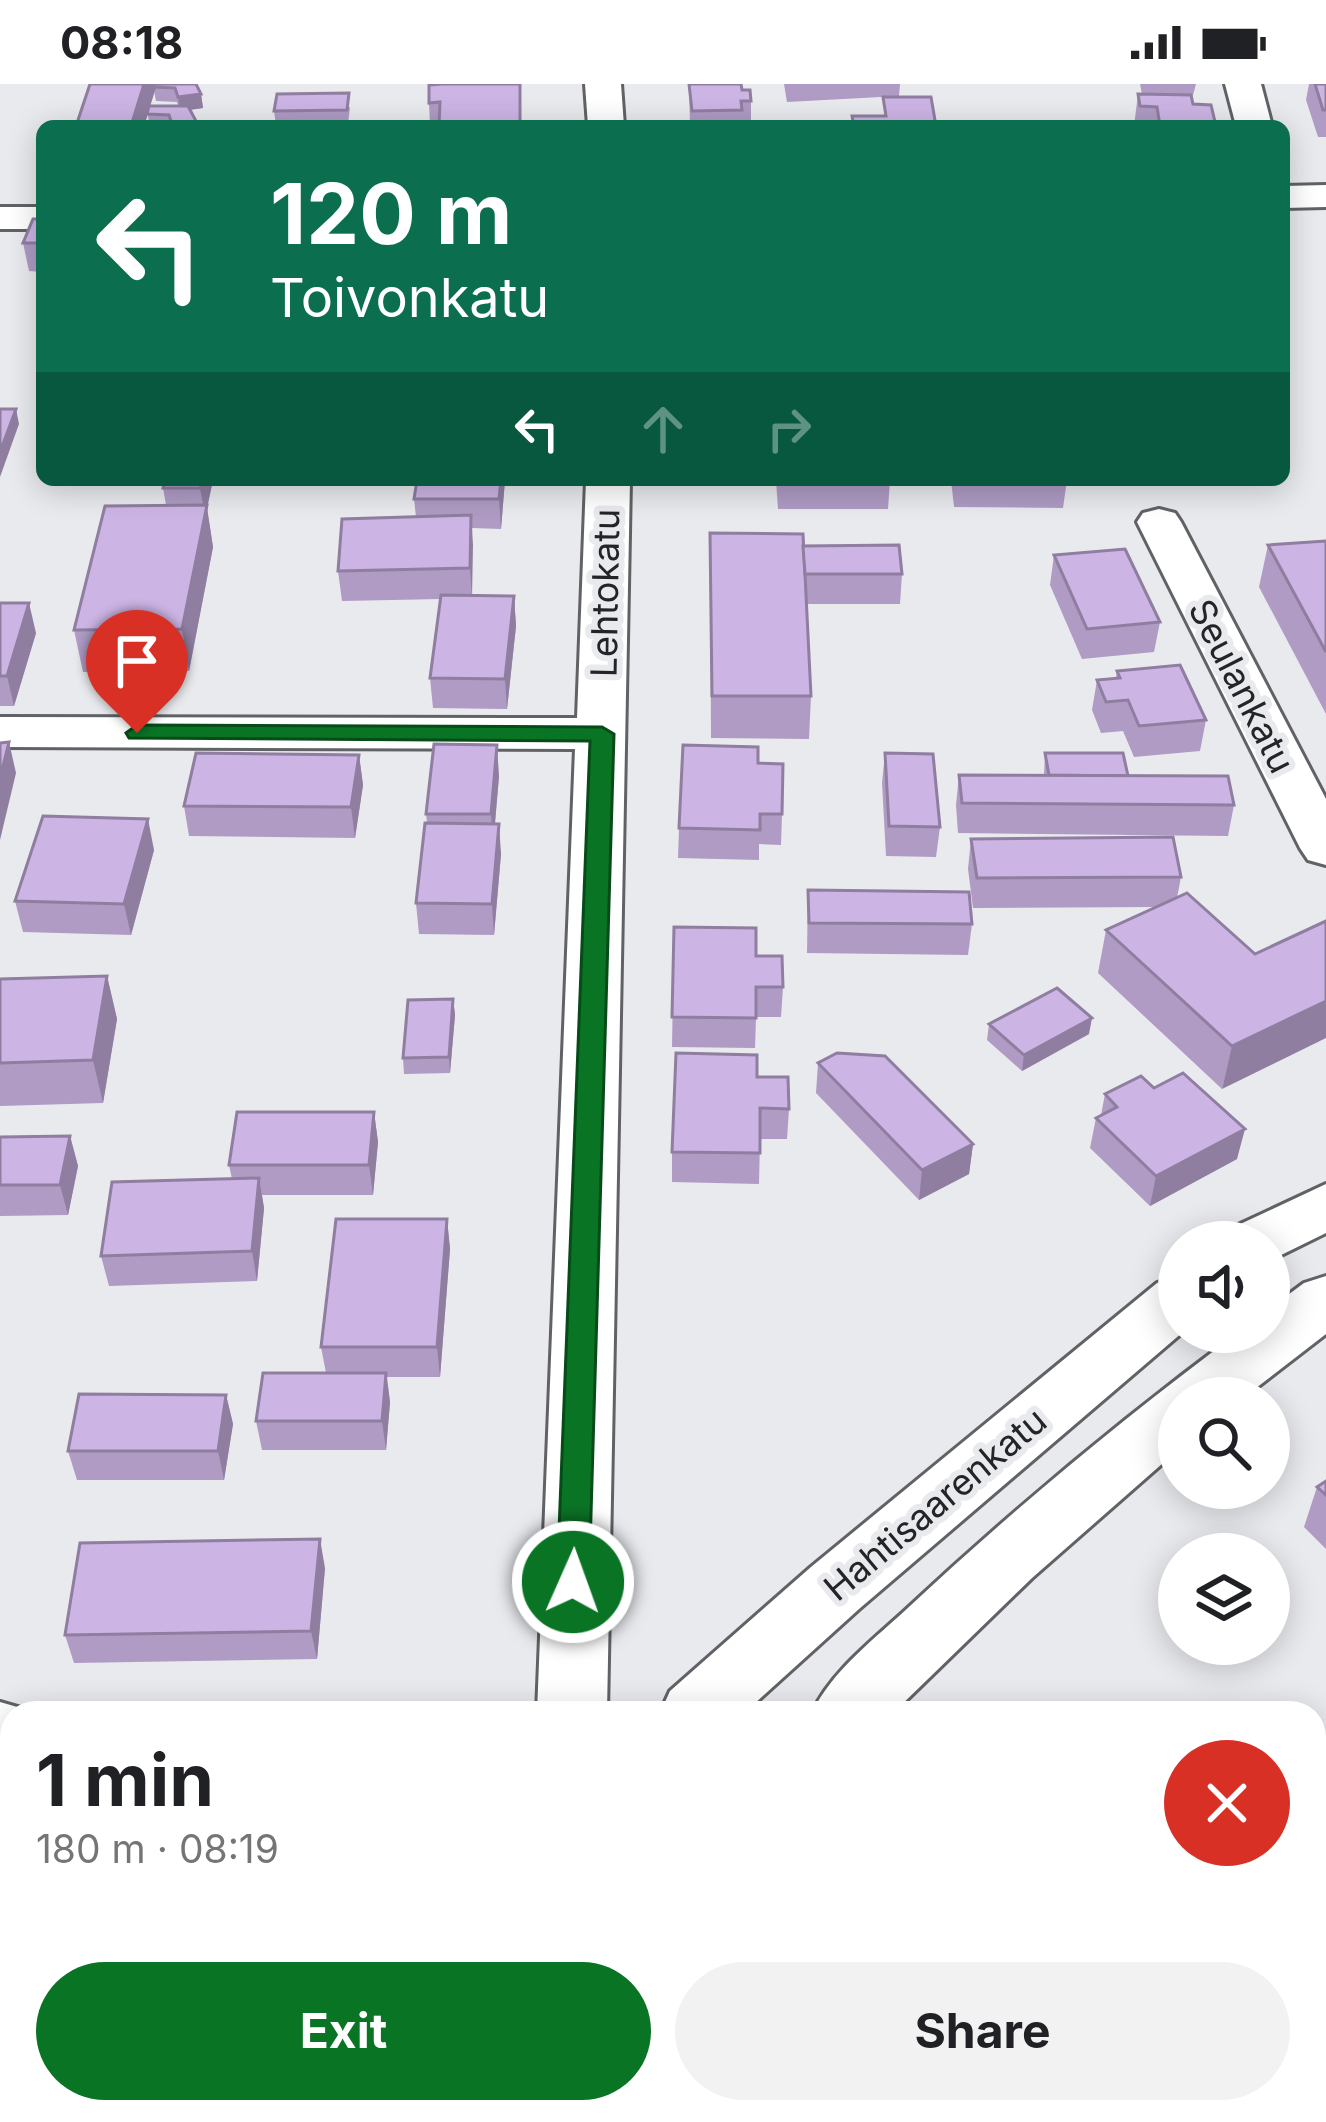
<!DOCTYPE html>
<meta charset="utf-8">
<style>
:root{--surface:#fff;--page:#f2f2f2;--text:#202124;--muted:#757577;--accent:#0a7425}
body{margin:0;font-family:Inter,sans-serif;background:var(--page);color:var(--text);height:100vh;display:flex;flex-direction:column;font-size:45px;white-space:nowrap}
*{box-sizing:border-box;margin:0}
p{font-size:39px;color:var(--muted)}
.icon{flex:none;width:66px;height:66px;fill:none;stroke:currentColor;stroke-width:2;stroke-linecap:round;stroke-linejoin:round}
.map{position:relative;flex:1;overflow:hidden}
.panel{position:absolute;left:0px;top:1617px;width:1326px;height:423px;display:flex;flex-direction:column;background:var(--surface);border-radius:36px 36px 0 0;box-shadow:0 6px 30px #0003}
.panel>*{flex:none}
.guide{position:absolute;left:36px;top:36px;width:1254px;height:366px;border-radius:18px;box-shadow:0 6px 30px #0003;background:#0b6e4f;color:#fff;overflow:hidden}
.buttons{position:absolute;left:1158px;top:1137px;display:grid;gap:24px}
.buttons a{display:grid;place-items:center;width:132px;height:132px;border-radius:50%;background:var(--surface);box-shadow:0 6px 30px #0003;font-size:60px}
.pin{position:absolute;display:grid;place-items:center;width:102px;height:102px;color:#fff;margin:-123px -51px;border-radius:50% 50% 50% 0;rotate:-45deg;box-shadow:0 0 12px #0007}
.pin .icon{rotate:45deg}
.me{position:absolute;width:132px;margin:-66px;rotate:2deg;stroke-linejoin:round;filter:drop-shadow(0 0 9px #0008)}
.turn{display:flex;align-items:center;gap:42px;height:252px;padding:0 36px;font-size:54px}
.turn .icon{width:156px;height:156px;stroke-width:2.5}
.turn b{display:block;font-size:84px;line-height:102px}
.lanes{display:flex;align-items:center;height:114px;padding:0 36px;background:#0003;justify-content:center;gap:60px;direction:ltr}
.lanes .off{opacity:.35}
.round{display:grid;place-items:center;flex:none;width:126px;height:126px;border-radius:63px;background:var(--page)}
.head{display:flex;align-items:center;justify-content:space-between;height:204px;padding:0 36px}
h1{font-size:72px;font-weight:700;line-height:90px}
.button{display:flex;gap:24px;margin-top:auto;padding:24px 36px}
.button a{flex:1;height:138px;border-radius:72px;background:var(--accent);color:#fff;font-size:48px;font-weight:700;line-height:138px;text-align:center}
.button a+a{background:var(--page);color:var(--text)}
.status{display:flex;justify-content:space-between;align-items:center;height:84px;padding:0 60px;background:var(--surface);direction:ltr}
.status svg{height:33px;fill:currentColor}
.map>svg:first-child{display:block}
</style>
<div class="status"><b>08:18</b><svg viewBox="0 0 49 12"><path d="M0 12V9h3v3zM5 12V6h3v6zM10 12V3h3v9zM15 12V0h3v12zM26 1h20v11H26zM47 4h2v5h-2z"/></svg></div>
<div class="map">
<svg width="1326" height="2038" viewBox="0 0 1326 2038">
<rect width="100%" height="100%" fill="#e9eaee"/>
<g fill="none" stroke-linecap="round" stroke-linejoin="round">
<defs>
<g id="street">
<path d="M 585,0 L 621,0 L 624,42 L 588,42 Z"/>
<path d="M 1225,0 L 1261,0 L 1272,42 L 1236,42 Z"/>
<path d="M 1326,101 L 1326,123 L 1284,124 L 1284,102 Z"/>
<rect x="0" y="123" width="42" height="22"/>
<path d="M 586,396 L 630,396 L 607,1629 L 537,1629 L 575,665 L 0,663 L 0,633 L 577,634 Z"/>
<path d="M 1159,425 L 1175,429 L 1181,438 L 1326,715 L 1326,781 L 1308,776 L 1300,764 L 1137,438 L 1143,429 Z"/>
<path d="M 1326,1100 L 1326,1149 L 1269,1177 L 1269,1158 L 1227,1158 L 1236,1142 Z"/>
<path d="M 1179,1192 L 1179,1248 L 1183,1248 L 859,1525 L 744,1629 L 660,1629 L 670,1607 L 811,1483 L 1157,1199 Z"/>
<path d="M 1326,1192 L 1326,1250 L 1243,1314 L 1179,1314 L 1179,1365 L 1032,1494 L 893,1629 L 812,1629 C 832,1586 876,1554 910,1522 C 1015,1424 1125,1333 1239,1248 L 1269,1248 L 1269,1225 L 1304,1199 Z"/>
<path d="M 0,1618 L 38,1629 L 12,1629 L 12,1682 L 0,1682 Z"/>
<path d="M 158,2028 L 248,2028 L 244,2038 L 154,2038 Z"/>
<path d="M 371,2028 L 461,2028 L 457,2038 L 367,2038 Z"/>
<path d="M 710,2028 L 790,2028 L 794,2038 L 714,2038 Z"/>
</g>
</defs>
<use href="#street" stroke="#616266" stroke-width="6"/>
<use href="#street" fill="#fff" fill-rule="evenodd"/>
</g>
<g fill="#af9bc4" fill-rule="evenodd">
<path d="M 90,0 L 196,0 L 201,10 L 203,24 L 190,26 L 196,42 L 149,42 L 148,30 L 144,42 L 76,42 ZM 154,7 L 156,17 L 177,18 L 178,22 L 150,22 Z"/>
<path d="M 432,0 L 521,0 L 521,42 L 430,42 L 429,19 Z"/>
<path d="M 689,0 L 742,6 L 751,17 L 751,42 L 690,42 Z"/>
<path d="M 784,0 L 900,0 L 899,12 L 787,18 Z"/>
<path d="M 1140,0 L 1196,0 L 1192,15 L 1193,20 L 1216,42 L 1134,42 L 1138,10 L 1142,10 Z"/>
<path d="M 1309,0 L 1326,0 L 1326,53 L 1318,53 L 1306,16 Z"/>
<path d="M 350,23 L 348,40 L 276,41 L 274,27 Z"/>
<path d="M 42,135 L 42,188 L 29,187 L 23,159 Z"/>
<path d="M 165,396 L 213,396 L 207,424 L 213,463 L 189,587 L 83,588 L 74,546 L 166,421 L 163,404 Z"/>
<path d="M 417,396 L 505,396 L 501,445 L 472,444 L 472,512 L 514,512 L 516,542 L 507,625 L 433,624 L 430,594 L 441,515 L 342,517 L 338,487 L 416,433 L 414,415 Z"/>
<path d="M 776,396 L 890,396 L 888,425 L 778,425 Z"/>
<path d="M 951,396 L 1067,396 L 1063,424 L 954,423 Z"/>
<path d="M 710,449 L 803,462 L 902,490 L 900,520 L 807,520 L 811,612 L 809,655 L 711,654 Z"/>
<path d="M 1326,457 L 1326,630 L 1259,503 L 1268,461 Z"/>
<path d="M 1054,471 L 1160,538 L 1154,568 L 1082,575 L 1050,501 Z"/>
<path d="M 0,519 L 36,549 L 14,622 L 0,622 Z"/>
<path d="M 1117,587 L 1206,636 L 1200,667 L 1134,673 L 1123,647 L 1101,649 L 1092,626 L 1097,596 L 1116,594 Z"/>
<path d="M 885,669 L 940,743 L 936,773 L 886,772 L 882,699 Z"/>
<path d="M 1045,669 L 1234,721 L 1228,752 L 958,749 L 956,721 L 959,691 L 1044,691 Z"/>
<path d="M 359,671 L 363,701 L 355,754 L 189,752 L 184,722 Z"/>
<path d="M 758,679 L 782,730 L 781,761 L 759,760 L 759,776 L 678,774 L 679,744 Z"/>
<path d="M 499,692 L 495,740 L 501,770 L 494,851 L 419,850 L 416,819 L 427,739 L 426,730 Z"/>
<path d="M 971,755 L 1181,793 L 1177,814 L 1255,870 L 1222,1005 L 1098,889 L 1106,846 L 1156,823 L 973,824 L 968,785 Z"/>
<path d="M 154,766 L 131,851 L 23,848 L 15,817 Z"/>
<path d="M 808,806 L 972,840 L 968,871 L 807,869 Z"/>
<path d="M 674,843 L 756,872 L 783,903 L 781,933 L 756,933 L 755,964 L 672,963 Z"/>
<path d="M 107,892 L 117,935 L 103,1019 L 0,1022 L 0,895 Z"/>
<path d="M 453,915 L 455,931 L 450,989 L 404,990 L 403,974 Z"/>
<path d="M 989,940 L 1089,950 L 1022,987 L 987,956 Z"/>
<path d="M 818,979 L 973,1060 L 969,1090 L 919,1116 L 816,1009 Z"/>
<path d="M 757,993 L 789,1025 L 787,1055 L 760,1055 L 759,1100 L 672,1098 L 672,1068 Z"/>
<path d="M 1105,1010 L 1237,1075 L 1150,1122 L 1090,1064 L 1096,1034 L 1101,1031 Z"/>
<path d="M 374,1028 L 378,1058 L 373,1111 L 262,1111 L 264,1124 L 257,1197 L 109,1202 L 101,1172 L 232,1095 L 229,1081 Z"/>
<path d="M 70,1052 L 78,1082 L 68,1131 L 0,1132 L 0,1053 Z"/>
<path d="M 447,1135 L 450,1165 L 440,1293 L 387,1293 L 390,1318 L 386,1366 L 262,1366 L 256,1337 L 326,1289 L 321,1263 Z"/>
<path d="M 226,1311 L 233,1340 L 224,1396 L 77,1396 L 68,1367 Z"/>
<path d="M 1326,1397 L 1326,1465 L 1304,1443 L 1317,1403 Z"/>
<path d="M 325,1484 L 317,1575 L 74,1579 L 65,1551 Z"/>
<rect x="0" y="1687" width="12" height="135"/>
</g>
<g fill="#8f7ea0">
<path d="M 144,0 L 157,0 L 144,42 L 131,42 Z"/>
<path d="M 201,10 L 203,24 L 180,27 L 178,13 Z"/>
<path d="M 196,37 L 196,42 L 173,42 L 172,40 Z"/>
<path d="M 16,325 L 19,340 L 0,393 L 0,368 Z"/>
<path d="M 202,396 L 213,396 L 207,424 L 213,463 L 189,587 L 182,545 L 205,431 L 200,404 Z"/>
<path d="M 501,396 L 505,396 L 501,445 L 499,415 Z"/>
<path d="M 471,431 L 473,461 L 472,514 L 470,484 Z"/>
<path d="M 514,512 L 516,542 L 507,625 L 505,595 Z"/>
<path d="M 29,519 L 36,549 L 14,622 L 7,592 Z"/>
<path d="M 9,658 L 16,689 L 0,756 L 0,694 Z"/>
<path d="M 497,661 L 499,692 L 493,761 L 491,730 Z"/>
<path d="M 359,671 L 363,701 L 355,754 L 351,723 Z"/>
<path d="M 148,735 L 154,766 L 131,851 L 124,820 Z"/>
<path d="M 499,740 L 501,770 L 494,851 L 492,820 Z"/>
<path d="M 107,892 L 117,935 L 103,1019 L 93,976 Z"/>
<path d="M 453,915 L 455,931 L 450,989 L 449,973 Z"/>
<path d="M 1326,917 L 1326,954 L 1222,1005 L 1232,962 Z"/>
<path d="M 1092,934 L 1089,950 L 1022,987 L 1024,971 Z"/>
<path d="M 374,1028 L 378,1058 L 373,1111 L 369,1081 Z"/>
<path d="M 1245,1045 L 1237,1075 L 1150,1122 L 1156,1092 Z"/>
<path d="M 70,1052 L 78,1082 L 68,1131 L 60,1101 Z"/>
<path d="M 973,1060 L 969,1090 L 919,1116 L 922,1086 Z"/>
<path d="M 259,1094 L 264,1124 L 257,1197 L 252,1167 Z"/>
<path d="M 447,1135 L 450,1165 L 440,1293 L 437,1263 Z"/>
<path d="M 386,1289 L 390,1318 L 386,1366 L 382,1337 Z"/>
<path d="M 226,1311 L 233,1340 L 224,1396 L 218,1367 Z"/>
<path d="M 320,1455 L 325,1484 L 317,1575 L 311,1547 Z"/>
</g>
<g fill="#ccb4e4" stroke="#8f7ea0" stroke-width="3">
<path d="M 90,0 L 144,0 L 131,42 L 76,42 Z"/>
<path d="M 154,0 L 196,0 L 201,10 L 178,13 L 175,4 L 154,3 Z"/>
<path d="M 442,0 L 520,0 L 520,42 L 439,42 L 440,18 L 429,19 L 429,1 Z"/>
<path d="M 689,0 L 741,0 L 742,6 L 750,6 L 751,17 L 741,17 L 742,26 L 692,27 Z"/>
<path d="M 1315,0 L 1326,0 L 1326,26 L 1323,26 Z"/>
<path d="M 349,9 L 347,26 L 274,27 L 277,10 Z"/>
<path d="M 1138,10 L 1191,11 L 1193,20 L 1211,21 L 1216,42 L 1160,42 L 1157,23 L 1140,22 Z"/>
<path d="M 883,13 L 931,13 L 936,42 L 854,42 L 852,32 L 886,32 Z"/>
<path d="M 149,22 L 188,22 L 196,37 L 172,40 L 169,31 L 147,30 Z"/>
<path d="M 33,135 L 42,135 L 42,166 L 39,166 L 41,159 L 23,159 Z"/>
<path d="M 0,325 L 16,325 L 0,368 Z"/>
<path d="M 165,396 L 202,396 L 200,404 L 163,404 Z"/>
<path d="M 417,396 L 501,396 L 499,415 L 414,415 Z"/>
<path d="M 207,421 L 182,545 L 74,546 L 105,422 Z"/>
<path d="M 471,431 L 470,484 L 338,487 L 342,435 Z"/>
<path d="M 710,449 L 803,450 L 811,612 L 712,612 Z"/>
<path d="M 1326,457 L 1326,568 L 1268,461 Z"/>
<path d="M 899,461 L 902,490 L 805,490 L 803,462 Z"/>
<path d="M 1125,465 L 1160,538 L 1087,545 L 1054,471 Z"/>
<path d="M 441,511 L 514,512 L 505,595 L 430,594 Z"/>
<path d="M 0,519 L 29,519 L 7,592 L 0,592 Z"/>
<path d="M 1180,581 L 1206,636 L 1139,642 L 1128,616 L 1106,618 L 1097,596 L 1120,594 L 1117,587 Z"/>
<path d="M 9,658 L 0,694 L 0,659 Z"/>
<path d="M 434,660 L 497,661 L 491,730 L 426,730 Z"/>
<path d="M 683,661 L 758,663 L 758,679 L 783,680 L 782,730 L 760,730 L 760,746 L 679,744 Z"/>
<path d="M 196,669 L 359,671 L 351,723 L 184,722 Z"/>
<path d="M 885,669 L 933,670 L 940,743 L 889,742 Z"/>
<path d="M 1045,669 L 1123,669 L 1128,692 L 1049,691 Z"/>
<path d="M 959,691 L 1228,692 L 1234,721 L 962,719 Z"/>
<path d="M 43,732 L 148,735 L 124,820 L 15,817 Z"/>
<path d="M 425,739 L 499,740 L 492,820 L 416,819 Z"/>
<path d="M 1173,753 L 1181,793 L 977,794 L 971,755 Z"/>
<path d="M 808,806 L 969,808 L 972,840 L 809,839 Z"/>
<path d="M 1187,809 L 1255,870 L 1326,837 L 1326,917 L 1232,962 L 1106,846 Z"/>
<path d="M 674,843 L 756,844 L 756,872 L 782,872 L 783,903 L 756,903 L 756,934 L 672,933 Z"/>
<path d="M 107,892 L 93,976 L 0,979 L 0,895 Z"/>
<path d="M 1057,904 L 1092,934 L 1024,971 L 989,940 Z"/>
<path d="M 453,915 L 449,973 L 403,974 L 408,916 Z"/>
<path d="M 676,969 L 757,971 L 757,993 L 788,993 L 789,1025 L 760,1024 L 760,1069 L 672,1068 Z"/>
<path d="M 837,969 L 885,972 L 973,1060 L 922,1086 L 818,979 Z"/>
<path d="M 1183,989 L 1245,1045 L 1156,1092 L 1096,1034 L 1117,1023 L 1105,1010 L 1141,992 L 1154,1004 Z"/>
<path d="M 237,1028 L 374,1028 L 369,1081 L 229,1081 Z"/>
<path d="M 70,1052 L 60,1101 L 0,1101 L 0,1053 Z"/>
<path d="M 259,1094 L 252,1167 L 101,1172 L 112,1098 Z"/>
<path d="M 336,1135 L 447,1135 L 437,1263 L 321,1263 Z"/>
<path d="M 263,1289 L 386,1289 L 382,1337 L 256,1337 Z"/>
<path d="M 79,1310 L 226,1311 L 218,1367 L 68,1367 Z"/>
<path d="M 1326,1397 L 1326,1411 L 1317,1403 Z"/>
<path d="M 320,1455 L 311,1547 L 65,1551 L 80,1459 Z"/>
<rect x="0" y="1687" width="12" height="109"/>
</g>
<path fill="#0a7425" stroke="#064b18" stroke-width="3" d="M 137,641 L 602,643 L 614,650 L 589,1498 L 585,1508 L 573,1512 L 562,1508 L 557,1498 L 590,657 L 129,654 L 126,649 Z"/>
<g text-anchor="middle" stroke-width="12" stroke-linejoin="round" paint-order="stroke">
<g font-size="36" fill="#242426" stroke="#e9eaee">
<text transform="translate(605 509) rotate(-89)" y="13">Lehtokatu</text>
<text transform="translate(1242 602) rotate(63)" y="13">Seulankatu</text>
<text transform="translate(935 1420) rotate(-40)" y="13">Hahtisaarenkatu</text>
</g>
</g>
</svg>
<div class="buttons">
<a><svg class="icon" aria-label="sound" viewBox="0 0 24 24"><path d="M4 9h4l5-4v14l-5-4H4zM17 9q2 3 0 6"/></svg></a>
<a><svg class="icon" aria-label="search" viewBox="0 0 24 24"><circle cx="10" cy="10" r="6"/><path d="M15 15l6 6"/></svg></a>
<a><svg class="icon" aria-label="layers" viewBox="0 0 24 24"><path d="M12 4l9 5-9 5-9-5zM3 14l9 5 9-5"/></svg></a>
</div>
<div class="pin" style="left:137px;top:649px;background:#d93025"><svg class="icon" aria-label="arrive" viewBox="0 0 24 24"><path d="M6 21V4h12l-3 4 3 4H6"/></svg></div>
<svg class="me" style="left:573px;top:1498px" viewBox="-20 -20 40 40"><circle r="17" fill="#0a7425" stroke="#fff" stroke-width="3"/><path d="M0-11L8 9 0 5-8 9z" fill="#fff"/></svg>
<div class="guide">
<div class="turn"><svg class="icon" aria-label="left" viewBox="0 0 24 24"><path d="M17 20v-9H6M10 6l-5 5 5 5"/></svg><div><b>120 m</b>Toivonkatu</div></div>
<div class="lanes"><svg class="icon" aria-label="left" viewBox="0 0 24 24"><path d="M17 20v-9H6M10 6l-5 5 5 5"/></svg><svg class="icon off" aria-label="ahead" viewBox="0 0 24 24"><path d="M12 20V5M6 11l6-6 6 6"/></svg><svg class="icon off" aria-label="right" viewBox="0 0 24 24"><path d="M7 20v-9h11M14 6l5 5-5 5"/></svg></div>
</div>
<section class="panel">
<div class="head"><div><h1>1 min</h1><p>180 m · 08:19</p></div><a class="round" style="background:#d93025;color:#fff"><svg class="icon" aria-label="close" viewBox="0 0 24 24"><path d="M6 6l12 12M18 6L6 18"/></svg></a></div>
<div class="button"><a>Exit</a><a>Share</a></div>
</section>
</div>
